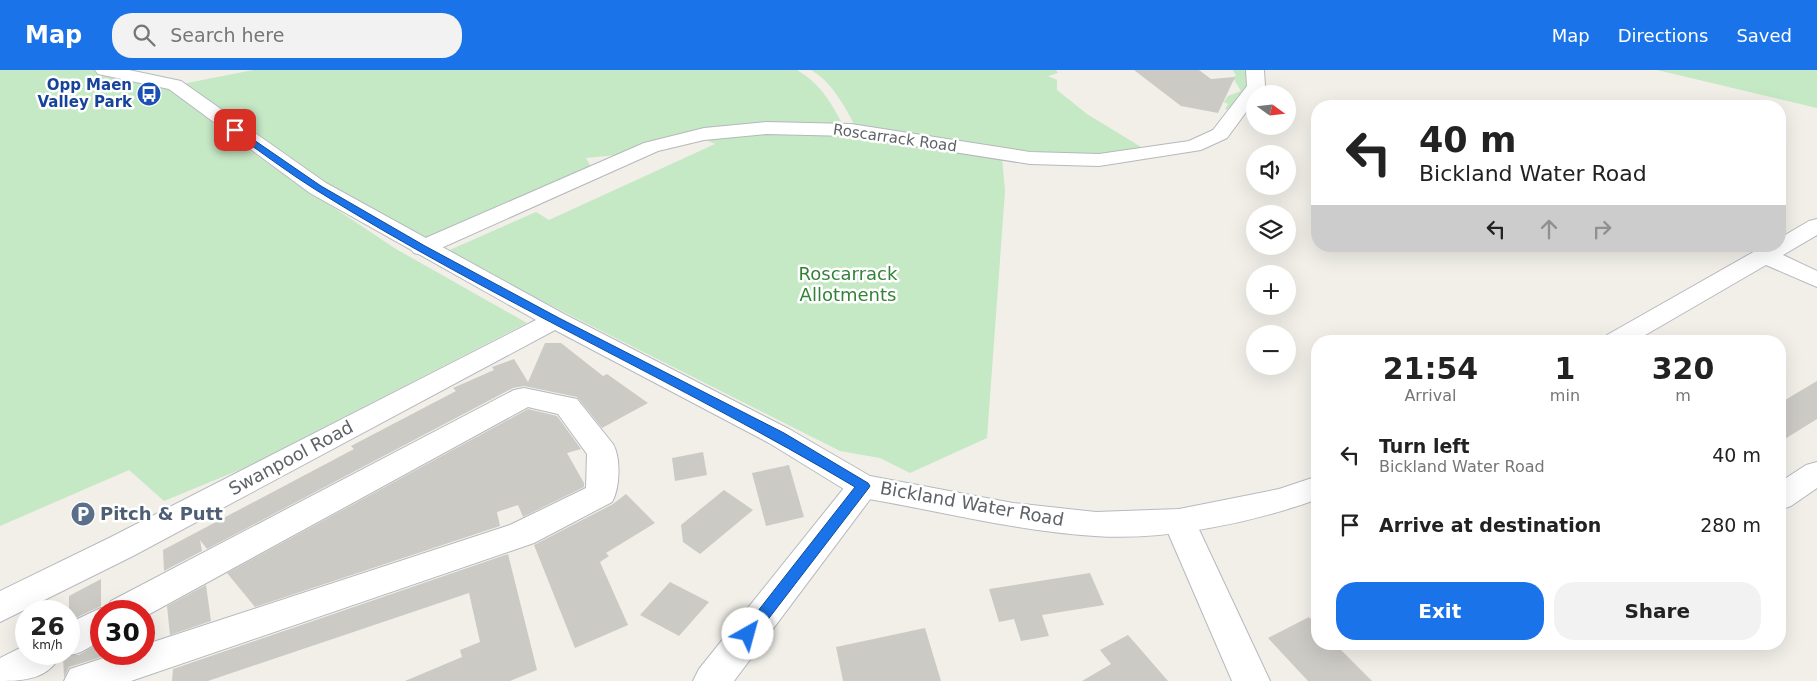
<!DOCTYPE html>
<meta charset="utf-8">
<style>
:root{--surface:#fff;--page:#f2f2f2;--text:#222;--muted:#767676;--accent:#1a73e8}
body{margin:0;font-family:"DejaVu Sans",sans-serif;background:var(--page);color:var(--text);height:100vh;display:flex;flex-direction:column;font-size:19px;white-space:nowrap}
*{box-sizing:border-box;margin:0}
p{font-size:16px;color:var(--muted)}
.icon{flex:none;width:28px;height:28px;fill:none;stroke:currentColor;stroke-width:2;stroke-linecap:round;stroke-linejoin:round}
.map{position:relative;flex:1;overflow:hidden}
.side{position:absolute;left:1311px;top:265px;width:475px;height:315px;display:flex;flex-direction:column;background:var(--surface);border-radius:20px;box-shadow:0 5px 20px #0002}
.side>*{flex:none}
.guide{position:absolute;left:1311px;top:30px;width:475px;height:152px;border-radius:20px;box-shadow:0 5px 20px #0002;background:#fff;color:var(--text);overflow:hidden}
.needle{width:32px;rotate:105deg}
.fabs{position:absolute;left:1246px;top:15px;display:grid;gap:10px}
.fabs a{display:grid;place-items:center;width:50px;height:50px;border-radius:50%;background:var(--surface);box-shadow:0 5px 20px #0002;font-size:25px}
.speed{position:absolute;left:15px;top:530px;display:flex;gap:10px;font-size:25px;font-weight:700;text-align:center}
.speed>*{display:grid;place-content:center;width:65px;height:65px;border-radius:50%;background:var(--surface);box-shadow:0 5px 20px #0002;line-height:1}
.speed small{font-size:12px;font-weight:400}
.speed .limit{border:8px solid #d22;background:#fff;color:#111}
.pin{position:absolute;display:grid;place-items:center;width:42px;height:42px;color:#fff;margin:-21px;border-radius:10px;box-shadow:0 2px 8px #0006}
.me{position:absolute;width:55px;margin:-28px;rotate:38deg;stroke-linejoin:round;filter:drop-shadow(0 0 4px #0008)}
.turn{display:flex;align-items:center;gap:18px;height:105px;padding:0 25px;font-size:22px}
.turn .icon{width:65px;height:65px;stroke-width:2.5}
.turn b{display:block;font-size:35px;line-height:42px}
.lanes{display:flex;align-items:center;height:48px;padding:0 25px;background:#0003;justify-content:center;gap:25px;direction:ltr}
.lanes .off{opacity:.35}
.eta{display:flex;justify-content:space-evenly;align-items:center;height:85px;text-align:center}
.eta b{font-size:30px;font-weight:700;line-height:35px}
.primary-button{display:flex;gap:10px;margin-top:auto;padding:10px 25px}
.primary-button a{flex:1;height:58px;border-radius:20px;background:var(--accent);color:#fff;font-size:20px;font-weight:700;line-height:58px;text-align:center}
.primary-button a+a{background:var(--page);color:var(--text)}
ul{padding:0;list-style:none}
li{display:flex;align-items:center;gap:15px;height:70px;padding:0 25px}
li div{flex:1}
li b{display:block;font-size:19px}
li em{font-style:normal}
header{display:flex;align-items:center;gap:30px;box-sizing:border-box;height:70px;padding:0 25px;background:var(--accent);color:#fff}
header strong{font-size:24px}
nav{display:flex;gap:28px;margin-inline-start:auto;font-size:18px}
.search{width:350px;height:45px;background:var(--page);display:flex;align-items:center;gap:12px;box-sizing:border-box;padding:0 18px;border-radius:20px;color:var(--muted);font-size:19px}
.map>svg:first-child{display:block}
</style>
<header>
<strong>Map</strong>
<div class="search"><svg class="icon" aria-label="search" viewBox="0 0 24 24"><circle cx="10" cy="10" r="6"/><path d="M15 15l6 6"/></svg>Search here</div>
<nav><a>Map</a><a>Directions</a><a>Saved</a></nav>
</header>
<div class="map">
<svg width="1817" height="611" viewBox="0 0 1817 611">
<rect width="100%" height="100%" fill="#f1efe8"/>
<g fill="#c5e8c5">
<path d="M 0,0 L 104,0 L 175,15 L 179,24 L 221,60 L 277,100 L 396,179 L 527,253 L 244,398 L 164,431 L 129,400 L 0,456 Z"/>
<path d="M 253,0 L 797,0 C 821,14 832,34 844,57 L 765,55 L 617,85 L 586,88 L 592,99 L 425,173 L 322,116 L 177,15 Z"/>
<path d="M 811,0 L 1056,0 L 1058,3 L 1048,6 L 1057,10 L 1057,20 L 1087,44 L 1146,80 L 1095,87 L 1031,84 L 855,56 C 844,35 832,12 811,0 Z"/>
<path d="M 1234,0 L 1250,0 L 1252,16 L 1233,41 L 1225,39 L 1228,34 L 1224,32 L 1228,26 L 1241,21 L 1233,8 L 1236,5 L 1233,1 Z"/>
<path d="M 1657,0 L 1817,0 L 1817,38 Z"/>
<path d="M 764,62 L 850,63 L 1002,87 L 1005,121 L 987,368 L 910,403 L 880,388 L 840,381 L 445,182 L 536,142 L 549,150 L 715,74 L 700,67 Z"/>
</g>
<g fill="#cccac5">
<path d="M 1134,0 L 1199,0 L 1211,9 L 1235,7 L 1218,43 L 1181,36 Z"/>
<path d="M 545,273 L 561,273 L 603,306 L 607,304 L 648,333 L 602,358 L 577,327 L 524,316 L 513,318 L 207,479 L 200,470 L 202,481 L 164,501 L 163,480 L 354,379 L 351,376 L 456,321 L 453,318 L 494,300 L 492,297 L 514,289 L 528,312 Z"/>
<path d="M 1817,311 L 1817,349 L 1780,372 L 1780,333 Z"/>
<path d="M 528,339 L 557,346 L 576,372 L 581,379 L 567,383 L 584,413 L 584,417 L 523,447 L 518,435 L 497,442 L 500,456 L 255,537 L 227,503 Z"/>
<path d="M 703,382 L 707,405 L 675,411 L 672,388 Z"/>
<path d="M 789,395 L 804,447 L 766,456 L 752,403 Z"/>
<path d="M 724,420 L 753,440 L 700,484 L 683,472 L 681,455 Z"/>
<path d="M 626,424 L 655,453 L 606,483 L 609,486 L 600,492 L 628,555 L 575,578 L 534,475 L 613,434 Z"/>
<path d="M 508,484 L 537,600 L 510,611 L 405,611 L 462,587 L 460,580 L 480,572 L 469,523 L 208,611 L 172,611 L 173,599 Z"/>
<path d="M 1090,503 L 1104,535 L 1042,545 L 1049,566 L 1021,571 L 1014,549 L 999,552 L 989,519 Z"/>
<path d="M 101,509 L 101,536 L 69,551 L 69,526 Z"/>
<path d="M 670,512 L 709,532 L 679,566 L 640,545 Z"/>
<path d="M 206,515 L 211,551 L 170,565 L 167,536 Z"/>
<path d="M 1309,547 L 1318,556 L 1318,574 L 1335,574 L 1372,611 L 1308,611 L 1268,568 Z"/>
<path d="M 925,558 L 941,611 L 843,611 L 836,577 Z"/>
<path d="M 1128,565 L 1168,611 L 1082,611 L 1111,594 L 1100,580 Z"/>
<path d="M 101,572 L 101,584 L 111,584 L 69,597 L 64,608 L 63,585 L 79,585 Z"/>
</g>
<g fill="none" stroke-linecap="round" stroke-linejoin="round">
<defs>
<g id="street">
<path d="M 1246,0 L 1264,0 L 1265,16 L 1260,24 L 1255,24 L 1255,30 L 1227,68 L 1201,80 L 1099,96 L 1030,94 L 851,66 L 766,64 L 704,70 L 658,81 L 430,183 L 422,185 L 414,183 L 410,178 L 414,173 L 644,73 L 704,58 L 766,52 L 851,54 L 1030,82 L 1099,84 L 1189,71 L 1213,60 L 1247,16 Z"/>
<path d="M 524,318 L 577,329 L 613,374 C 621,388 620,418 612,432 L 534,473 L 131,611 L 64,611 L 70,599 L 116,584 L 144,584 L 144,575 L 510,455 L 586,418 L 587,384 L 558,344 L 528,337 L 144,547 L 144,541 L 101,541 L 101,570 C 91,576 76,588 64,584 L 69,584 L 69,553 L 101,538 L 106,540 L 111,531 L 514,320 Z"/>
<path d="M 1817,392 L 1817,418 L 1791,436 L 1780,440 L 1780,412 L 1806,395 Z"/>
<path d="M 863,404 L 874,408 L 879,416 L 874,424 L 734,611 L 693,611 L 699,599 L 852,408 Z"/>
<path d="M 1179,439 L 1190,442 L 1195,451 L 1270,611 L 1232,611 L 1163,451 L 1168,442 Z"/>
<path d="M 26,575 L 26,584 L 61,584 C 49,609 25,611 0,611 L 0,588 Z"/>
</g>
<g id="secondary">
<path d="M 95,0 L 129,0 L 181,11 L 326,113 L 564,244 L 789,359 L 870,406 L 1013,433 L 1096,442 L 1179,439 L 1279,419 L 1318,406 L 1318,429 C 1252,453 1164,471 1095,466 C 1016,461 940,441 863,428 L 852,424 L 769,373 L 555,260 L 133,486 L 0,552 L 0,521 L 109,468 L 536,250 L 310,123 L 169,19 L 98,4 Z"/>
<path d="M 1817,149 L 1817,165 L 1783,185 L 1817,201 L 1817,217 L 1766,195 L 1635,271 L 1603,271 L 1607,265 L 1764,176 L 1780,176 L 1780,168 L 1809,151 Z"/>
</g>
</defs>
<use href="#street" stroke="#b5b8bc" stroke-width="2"/>
<use href="#secondary" stroke="#b6babf" stroke-width="2"/>
<use href="#street" fill="#fff" fill-rule="evenodd"/>
<use href="#secondary" fill="#fff" fill-rule="evenodd"/>
</g>
<path fill="#1a73e8" stroke="#114b97" d="M 235,57 L 321,116 L 425,176 L 559,248 L 784,363 L 868,413 L 870,416 L 868,419 L 753,569 L 748,571 L 743,569 L 741,564 L 743,560 L 855,417 C 679,312 490,229 316,120 C 287,102 260,81 232,62 L 232,58 Z"/>
<defs>
<symbol id="bus-disc" viewBox="-11 -11 22 22"><circle r="9.5" fill="#1a4fb4" stroke="#fff"/><path d="M-5-6H5V4H4V6H2V4H-2V6H-4V4H-5ZM-3.5-4V0h7V-4ZM-3.5 1.2v1.5H-2V1.2ZM2 1.2v1.5H3.5V1.2Z" fill="#fff"/></symbol>
<symbol id="parking-disc" viewBox="-11 -11 22 22"><circle r="9.5" fill="#5c6f8a" stroke="#fff"/><path d="M-3.5-5.5H1a3.5 3.5 0 0 1 0 7H-1V5.5H-3.5ZM-1-3.4V-.6H.8a1.4 1.4 0 0 0 0-2.8Z" fill="#fff"/></symbol>
</defs>
<g fill-rule="evenodd">
<use href="#bus-disc" x="135" y="10" width="28" height="28"/>
<use href="#parking-disc" x="69" y="430" width="28" height="28"/>
</g>
<g text-anchor="middle" stroke-width="5" stroke-linejoin="round" paint-order="stroke">
<g font-size="15" font-weight="bold" fill="#164399" stroke="#fff" text-anchor="end">
<text x="132" y="20">Opp Maen<tspan x="132" dy="17">Valley Park</tspan></text>
</g>
<g font-size="15" fill="#5f6368" stroke="#fff">
<text transform="translate(895 68) rotate(8)" y="5">Roscarrack Road</text>
</g>
<g font-size="18" fill="#348238" stroke="#fff">
<text x="848" y="210">Roscarrack<tspan x="848" dy="21">Allotments</tspan></text>
</g>
<g font-size="18" fill="#5f6368" stroke="#fff">
<text transform="translate(291 388) rotate(-28)" y="6">Swanpool Road</text>
<text transform="translate(972 434) rotate(10)" y="6">Bickland Water Road</text>
</g>
<g font-size="18" font-weight="bold" fill="#4e5e75" stroke="#fff" text-anchor="start">
<text x="100" y="450">Pitch &amp; Putt</text>
</g>
</g>
</svg>
<div class="fabs">
<a><svg class="needle" viewBox="-14 -14 28 28"><path d="M0-13l5 13h-10z" fill="#e53935"/><path d="M0 13l5-13h-10z" fill="#767676"/></svg></a>
<a><svg class="icon" aria-label="sound" viewBox="0 0 24 24"><path d="M4 9h4l5-4v14l-5-4H4zM17 9q2 3 0 6"/></svg></a>
<a><svg class="icon" aria-label="layers" viewBox="0 0 24 24"><path d="M12 4l9 5-9 5-9-5zM3 14l9 5 9-5"/></svg></a>
<a>+</a>
<a>−</a>
</div>
<div class="speed"><div>26<small>km/h</small></div><div class="limit">30</div></div>
<div class="pin" style="left:235px;top:60px;background:#d93025"><svg class="icon" aria-label="arrive" viewBox="0 0 24 24"><path d="M6 21V4h12l-3 4 3 4H6"/></svg></div>
<svg class="me" style="left:748px;top:564px" viewBox="-20 -20 40 40"><circle r="19" fill="#fff"/><path d="M0-13L10 11 0 6-10 11z" fill="#1a73e8"/></svg>
<div class="guide">
<div class="turn"><svg class="icon" aria-label="left" viewBox="0 0 24 24"><path d="M17 20v-9H6M10 6l-5 5 5 5"/></svg><div><b>40 m</b>Bickland Water Road</div></div>
<div class="lanes"><svg class="icon" aria-label="left" viewBox="0 0 24 24"><path d="M17 20v-9H6M10 6l-5 5 5 5"/></svg><svg class="icon off" aria-label="ahead" viewBox="0 0 24 24"><path d="M12 20V5M6 11l6-6 6 6"/></svg><svg class="icon off" aria-label="right" viewBox="0 0 24 24"><path d="M7 20v-9h11M14 6l5 5-5 5"/></svg></div>
</div>
<section class="side">
<div class="eta">
<div><b>21:54</b><p>Arrival</p></div>
<div><b>1</b><p>min</p></div>
<div><b>320</b><p>m</p></div>
</div>
<ul>
<li><svg class="icon" aria-label="left" viewBox="0 0 24 24"><path d="M17 20v-9H6M10 6l-5 5 5 5"/></svg><div><b>Turn left</b><p>Bickland Water Road</p></div><em>40 m</em></li>
<li><svg class="icon" aria-label="arrive" viewBox="0 0 24 24"><path d="M6 21V4h12l-3 4 3 4H6"/></svg><div><b>Arrive at destination</b></div><em>280 m</em></li>
</ul>
<div class="primary-button"><a>Exit</a><a>Share</a></div>
</section>
</div>
